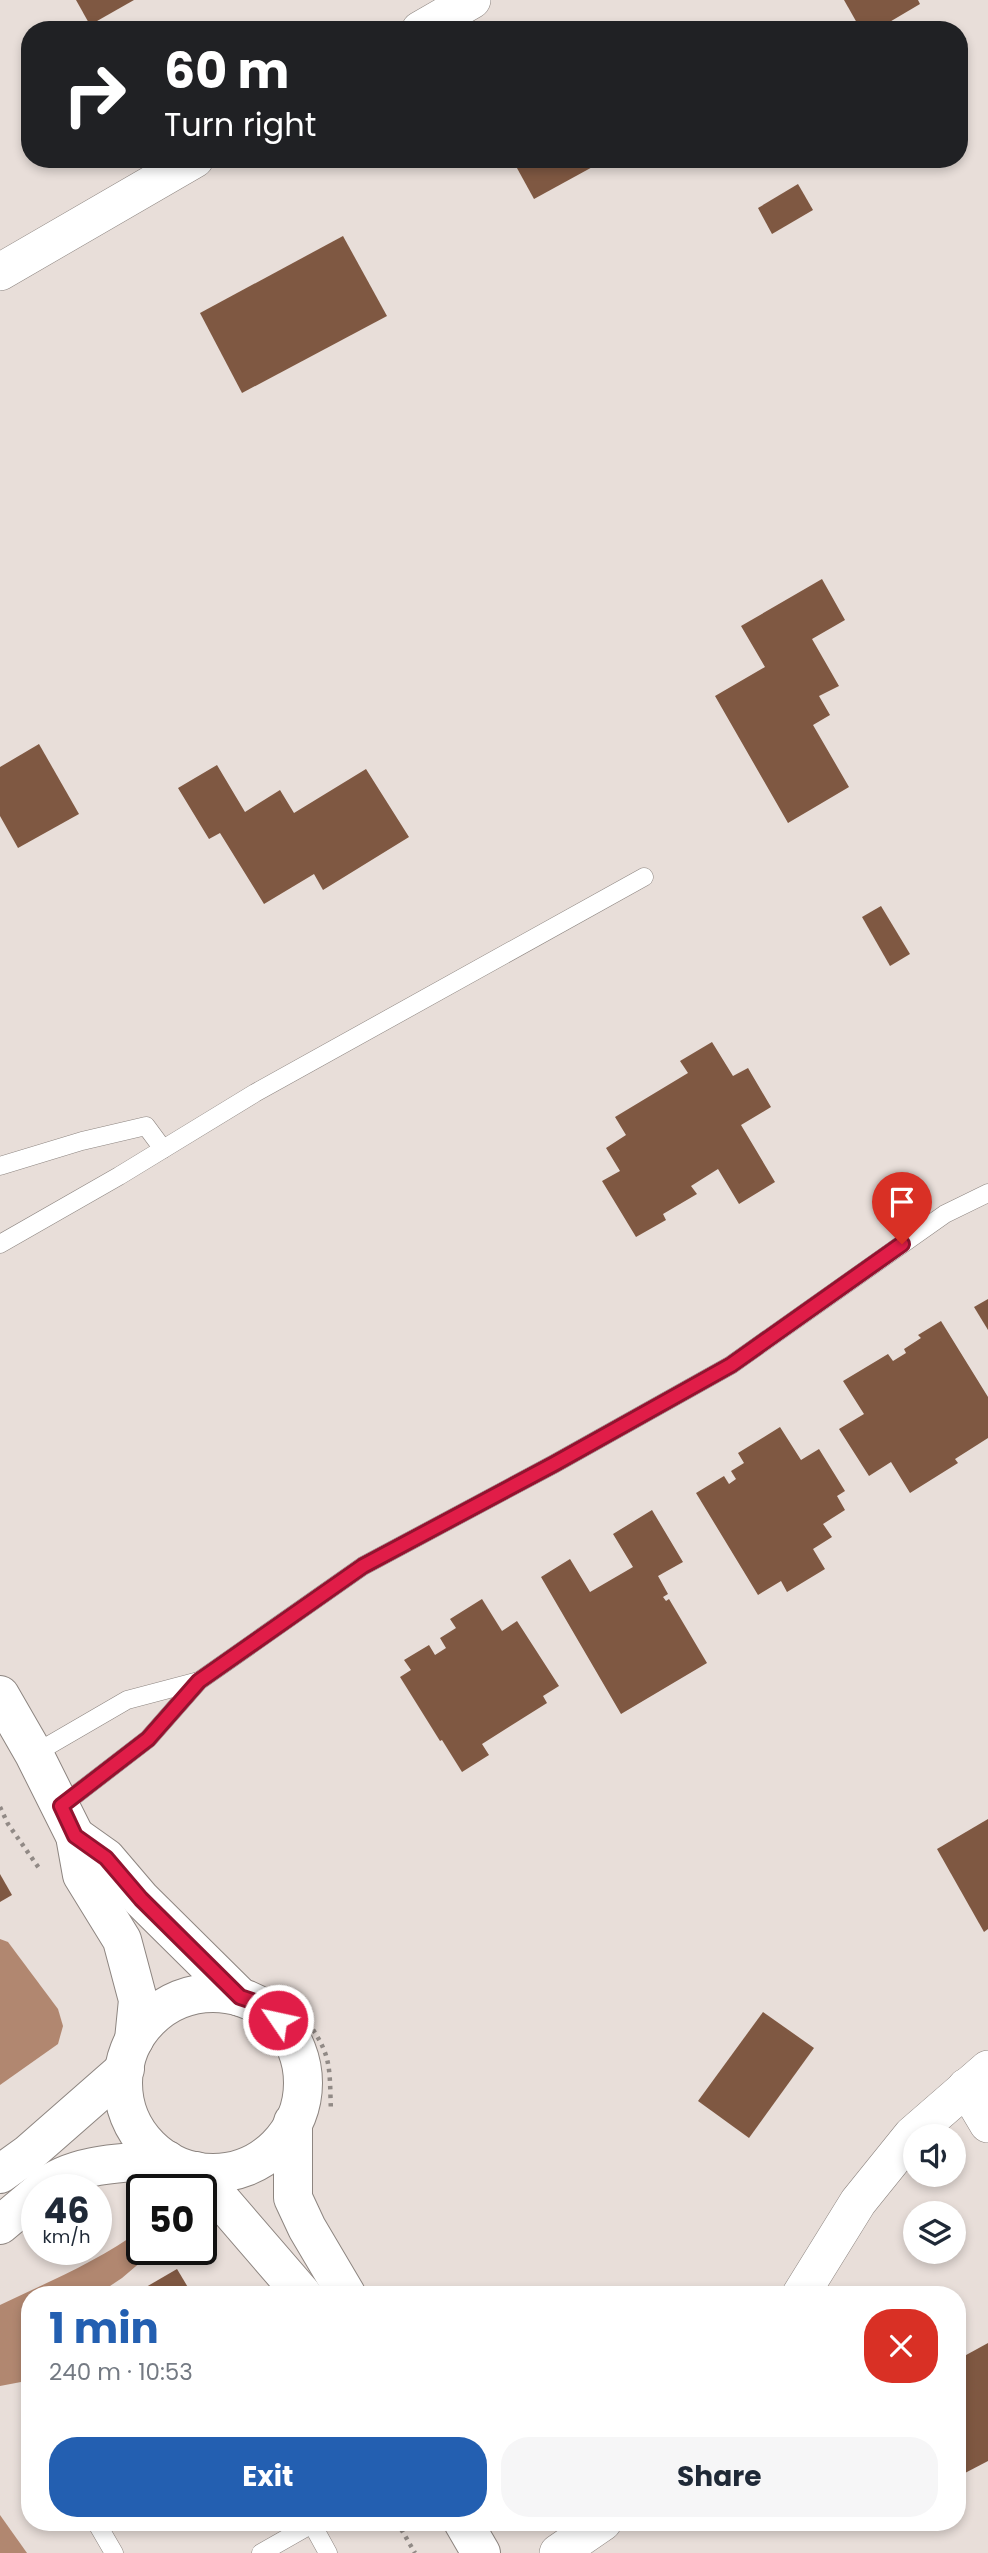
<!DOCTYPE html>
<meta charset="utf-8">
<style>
:root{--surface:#fff;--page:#f6f6f7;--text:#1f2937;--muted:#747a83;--accent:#235fb1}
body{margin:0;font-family:Poppins,sans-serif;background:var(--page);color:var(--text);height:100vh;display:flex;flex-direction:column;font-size:26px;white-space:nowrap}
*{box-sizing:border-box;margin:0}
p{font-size:23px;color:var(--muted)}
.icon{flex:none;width:38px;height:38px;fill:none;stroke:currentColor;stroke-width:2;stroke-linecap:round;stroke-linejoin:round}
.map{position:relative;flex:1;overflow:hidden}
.details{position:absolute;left:21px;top:2286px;width:945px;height:245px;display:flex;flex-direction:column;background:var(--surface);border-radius:28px;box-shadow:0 4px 10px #0003}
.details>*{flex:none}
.hud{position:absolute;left:21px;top:21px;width:947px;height:147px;border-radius:28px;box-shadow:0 4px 10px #0003;background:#202124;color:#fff;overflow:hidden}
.controls{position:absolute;left:903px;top:2124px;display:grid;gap:14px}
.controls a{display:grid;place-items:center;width:63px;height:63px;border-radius:50%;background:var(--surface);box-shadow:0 4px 10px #0003;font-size:35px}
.speed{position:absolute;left:21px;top:2174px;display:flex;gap:14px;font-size:35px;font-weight:700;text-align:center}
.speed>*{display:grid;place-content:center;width:91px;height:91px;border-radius:50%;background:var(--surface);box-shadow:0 4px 10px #0003;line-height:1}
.speed small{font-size:18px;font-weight:400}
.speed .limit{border:4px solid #111;border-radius:10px;background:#fff;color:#111}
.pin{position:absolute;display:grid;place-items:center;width:60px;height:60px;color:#fff;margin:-72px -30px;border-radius:50% 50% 50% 0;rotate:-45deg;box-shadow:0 0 7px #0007}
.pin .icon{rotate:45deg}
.me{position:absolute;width:77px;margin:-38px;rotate:304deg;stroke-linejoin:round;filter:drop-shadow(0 0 5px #0008)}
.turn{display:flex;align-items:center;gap:24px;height:147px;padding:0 28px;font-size:32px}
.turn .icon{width:91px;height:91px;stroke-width:2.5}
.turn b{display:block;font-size:49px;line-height:60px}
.round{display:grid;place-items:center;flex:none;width:74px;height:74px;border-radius:28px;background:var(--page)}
.overview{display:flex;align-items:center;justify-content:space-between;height:119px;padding:0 28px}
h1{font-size:42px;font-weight:700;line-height:52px;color:var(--accent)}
.cta{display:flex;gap:14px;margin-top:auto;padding:14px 28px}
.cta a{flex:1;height:80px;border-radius:28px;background:var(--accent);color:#fff;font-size:28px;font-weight:700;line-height:80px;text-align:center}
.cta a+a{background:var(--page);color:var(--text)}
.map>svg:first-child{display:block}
</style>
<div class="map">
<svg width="988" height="2553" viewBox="0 0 988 2553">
<rect width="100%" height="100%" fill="#e8ded9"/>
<g fill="#b18770">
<path d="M 0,1939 L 8,1942 L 58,2009 L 63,2026 L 58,2044 L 0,2085 Z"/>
<path d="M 142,2229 L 142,2249 L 156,2249 L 122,2278 L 98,2294 L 30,2294 L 30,2375 L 21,2382 L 0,2386 L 0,2305 C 48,2282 99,2261 142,2229 Z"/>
<path d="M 0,2515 L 27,2553 L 0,2553 Z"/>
</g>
<g fill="#7f5842">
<path d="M 76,0 L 134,0 L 90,25 Z"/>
<path d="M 844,0 L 918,0 L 920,4 L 876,30 L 861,30 Z"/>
<path d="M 512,159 L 607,159 L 534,199 Z"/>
<path d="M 798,184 L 813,210 L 772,234 L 758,208 Z"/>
<path d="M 343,236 L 387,316 L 242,393 L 200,313 Z"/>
<path d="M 822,579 L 845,620 L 812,639 L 839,686 L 819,696 L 830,715 L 813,725 L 849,787 L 788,823 L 715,696 L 765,667 L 741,626 Z"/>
<path d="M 39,744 L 79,814 L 18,848 L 0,816 L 0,767 Z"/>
<path d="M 217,765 L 245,812 L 280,790 L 294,813 L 366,769 L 409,837 L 323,890 L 314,874 L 264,904 L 220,833 L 209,839 L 178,788 Z"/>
<path d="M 881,906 L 910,954 L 890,966 L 862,917 Z"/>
<path d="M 712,1042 L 733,1076 L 748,1068 L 771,1107 L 741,1125 L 775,1182 L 739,1204 L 718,1169 L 691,1186 L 697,1194 L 663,1214 L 666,1220 L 636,1237 L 602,1181 L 620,1171 L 606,1148 L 626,1135 L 615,1117 L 688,1073 L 680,1061 Z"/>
<path d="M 988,1299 L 988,1330 L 974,1307 Z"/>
<path d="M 941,1321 L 988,1397 L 988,1438 L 955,1459 L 958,1463 L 910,1493 L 891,1462 L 869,1476 L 839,1429 L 864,1414 L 843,1381 L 888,1354 L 893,1361 L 906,1353 L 904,1349 L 921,1338 L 918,1335 Z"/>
<path d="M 780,1427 L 801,1460 L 819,1449 L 845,1491 L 837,1496 L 845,1510 L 823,1524 L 832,1537 L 813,1549 L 825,1569 L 787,1592 L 781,1581 L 758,1595 L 696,1493 L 724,1476 L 729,1484 L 736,1479 L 731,1471 L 744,1463 L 738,1453 Z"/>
<path d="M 652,1510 L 683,1562 L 658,1576 L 668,1594 L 663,1597 L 666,1601 L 669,1599 L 707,1663 L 621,1714 L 541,1577 L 570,1559 L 590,1592 L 633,1567 L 613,1534 Z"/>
<path d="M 482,1599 L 502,1631 L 517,1621 L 559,1686 L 543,1696 L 547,1703 L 482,1744 L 489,1755 L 462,1772 L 442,1740 L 440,1741 L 400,1677 L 411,1670 L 404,1660 L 429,1645 L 435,1655 L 446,1648 L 440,1638 L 456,1628 L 450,1619 Z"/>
<path d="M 988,1819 L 988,1929 L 984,1932 L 937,1849 Z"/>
<path d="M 0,1874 L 12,1895 L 0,1902 Z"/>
<path d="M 763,2012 L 814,2048 L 749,2138 L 698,2101 Z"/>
<path d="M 177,2269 L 192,2294 L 134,2294 Z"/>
<path d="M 988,2343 L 988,2461 L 965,2473 L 957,2459 L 957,2360 Z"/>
</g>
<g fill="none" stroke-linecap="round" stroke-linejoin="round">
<defs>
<g id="service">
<path d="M 0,1166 L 82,1141 L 146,1126 L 163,1149"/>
<path d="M 0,1244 L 119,1176 L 255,1093 L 644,877"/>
<path d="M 34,1754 L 127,1700 L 199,1681"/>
<path d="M 61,1806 L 148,1739 L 199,1681 L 363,1566 L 554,1464 L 731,1365 L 945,1214 L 988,1193"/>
<path d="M 96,2522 L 114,2553"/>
<path d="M 315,2522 L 312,2524 L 328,2553"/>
<path d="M 261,2553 L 312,2524"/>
</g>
<g id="minor">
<path d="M 420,30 L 472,0"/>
<path d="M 0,272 L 195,159"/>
<path d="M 966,2087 L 988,2124"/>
<path d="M 801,2294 L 858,2202 L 912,2135 L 988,2069"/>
<path d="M 558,2553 L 603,2522"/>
</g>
<g id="tertiary">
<path d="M 0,2174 L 28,2154 L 125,2069"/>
<path d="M 42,2189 C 75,2162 126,2163 167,2160"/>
<path d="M 0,2225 L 37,2194"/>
</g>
<g id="secondary">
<path d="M 0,1695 L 34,1754 L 75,1836 L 82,1875 L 122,1940 L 138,2000 L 134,2040"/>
<path d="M 75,1836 L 106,1858 L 141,1899 L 240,1997"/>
<circle cx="213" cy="2083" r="90"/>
<path d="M 293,2122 L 293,2198 L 307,2228 L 346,2294"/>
<path d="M 196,2171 L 302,2294"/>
<path d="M 463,2522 L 481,2553"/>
</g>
</defs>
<use href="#service" stroke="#8d8580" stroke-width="19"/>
<use href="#minor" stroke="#8d8580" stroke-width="38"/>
<use href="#tertiary" stroke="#8d8580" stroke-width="40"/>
<use href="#secondary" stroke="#8d8580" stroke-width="40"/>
<g stroke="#918a86" stroke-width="4.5" stroke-dasharray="3.5 5" stroke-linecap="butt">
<path d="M 0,1807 L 8,1824 L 41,1871"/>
<path d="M 278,1993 C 299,2010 320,2033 327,2059 C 331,2075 330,2094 331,2110"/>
<path d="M 397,2522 L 415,2553"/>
</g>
<use href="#service" stroke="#fff" stroke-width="18"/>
<use href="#minor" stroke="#fff" stroke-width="37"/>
<use href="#tertiary" stroke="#fff" stroke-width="38"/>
<use href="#secondary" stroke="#fff" stroke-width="38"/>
</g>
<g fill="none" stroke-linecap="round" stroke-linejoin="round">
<defs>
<path id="route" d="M 278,2020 L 252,2001 L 240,1997 L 141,1899 L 106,1858 L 75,1836 L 61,1806 L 148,1739 L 199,1681 L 363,1566 L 554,1464 L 731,1365 L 902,1244"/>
</defs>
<use href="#route" stroke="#92132f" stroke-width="18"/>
<use href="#route" stroke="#e11d48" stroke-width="12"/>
</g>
</svg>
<div class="controls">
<a><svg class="icon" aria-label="sound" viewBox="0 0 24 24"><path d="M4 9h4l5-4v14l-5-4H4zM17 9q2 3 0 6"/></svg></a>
<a><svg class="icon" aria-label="layers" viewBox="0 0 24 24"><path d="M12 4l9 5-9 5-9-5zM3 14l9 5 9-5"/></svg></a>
</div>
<div class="speed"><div>46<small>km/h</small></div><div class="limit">50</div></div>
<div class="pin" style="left:902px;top:1244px;background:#d93025"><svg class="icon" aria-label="arrive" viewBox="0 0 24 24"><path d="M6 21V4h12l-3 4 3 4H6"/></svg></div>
<svg class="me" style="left:278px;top:2020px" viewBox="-20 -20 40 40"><circle r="17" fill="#e11d48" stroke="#fff" stroke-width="3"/><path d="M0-11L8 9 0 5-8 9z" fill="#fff"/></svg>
<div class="hud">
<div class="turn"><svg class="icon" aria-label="right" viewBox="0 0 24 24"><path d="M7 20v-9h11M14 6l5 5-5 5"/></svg><div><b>60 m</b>Turn right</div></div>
</div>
<section class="details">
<div class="overview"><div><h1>1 min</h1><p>240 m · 10:53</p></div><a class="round" style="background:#d93025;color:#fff"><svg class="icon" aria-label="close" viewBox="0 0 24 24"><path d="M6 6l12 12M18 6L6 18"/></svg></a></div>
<div class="cta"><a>Exit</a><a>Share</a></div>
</section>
</div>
